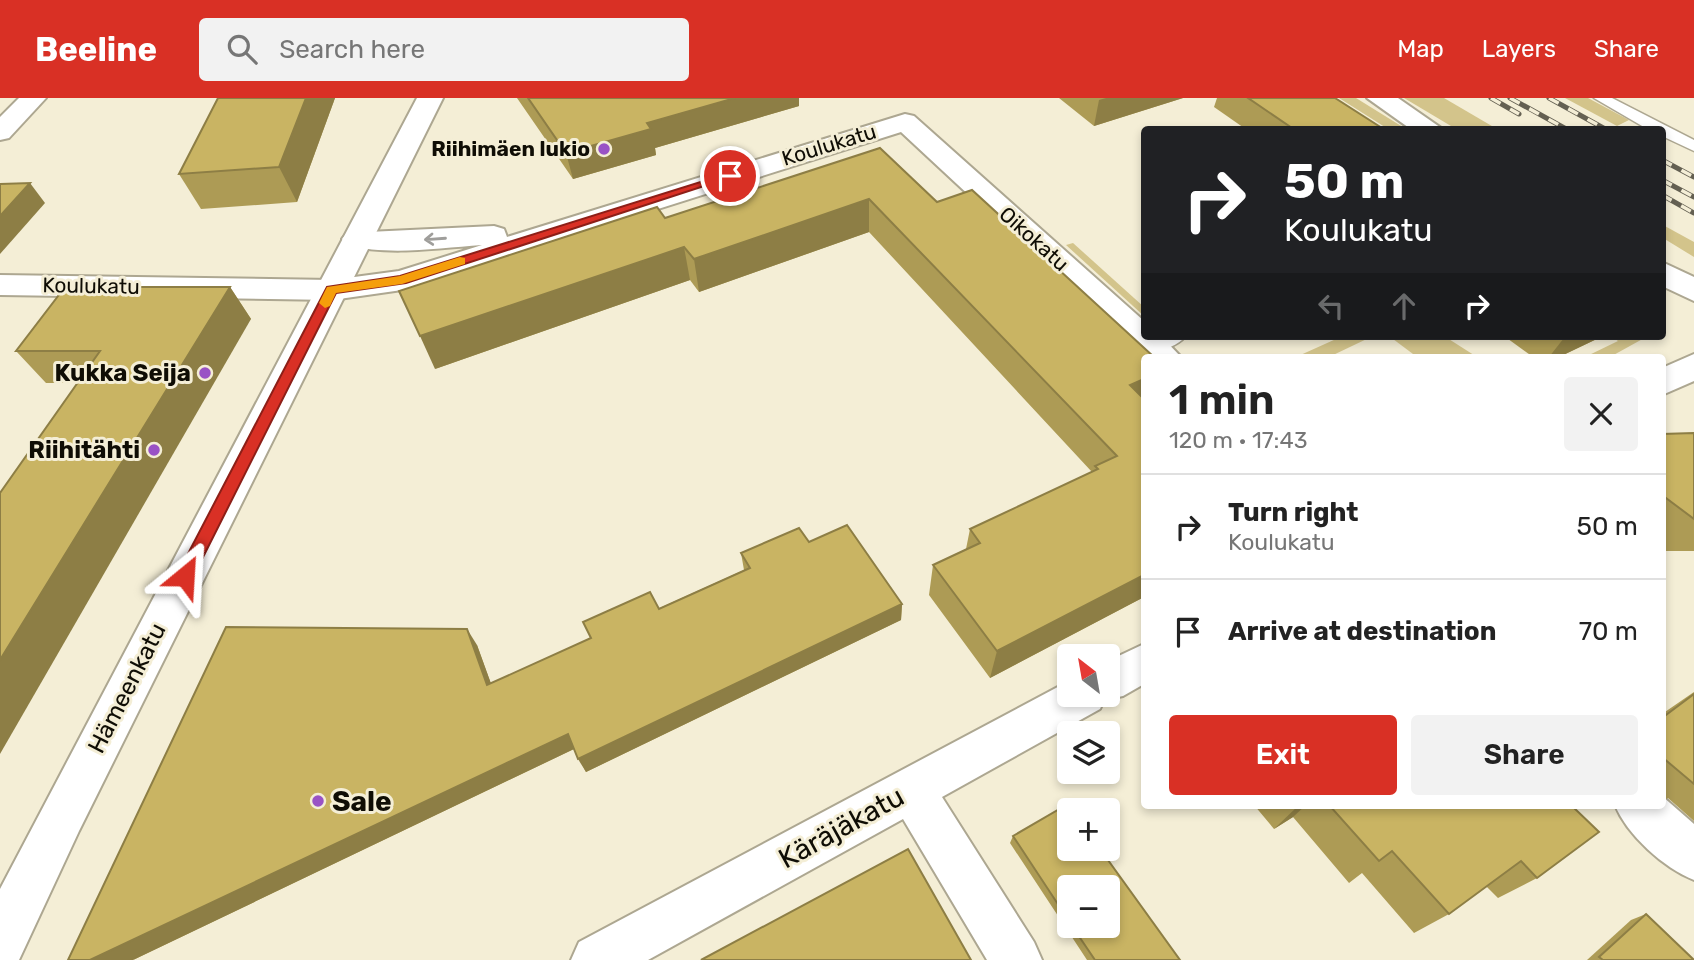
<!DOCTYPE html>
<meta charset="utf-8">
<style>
:root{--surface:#fff;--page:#f2f2f2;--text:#222;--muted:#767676;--line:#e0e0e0;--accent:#d93025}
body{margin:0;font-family:Rubik,sans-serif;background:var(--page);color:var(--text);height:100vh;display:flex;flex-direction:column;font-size:26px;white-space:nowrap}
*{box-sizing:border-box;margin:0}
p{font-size:23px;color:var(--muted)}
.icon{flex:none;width:38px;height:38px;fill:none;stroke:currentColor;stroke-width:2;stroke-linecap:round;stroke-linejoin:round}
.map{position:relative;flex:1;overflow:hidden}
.panel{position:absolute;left:1141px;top:256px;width:525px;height:455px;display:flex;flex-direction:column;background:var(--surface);border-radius:7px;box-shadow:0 4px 10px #0003}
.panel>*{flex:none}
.hud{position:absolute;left:1141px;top:28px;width:525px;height:214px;border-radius:7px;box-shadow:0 4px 10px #0003;background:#202124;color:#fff;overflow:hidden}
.needle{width:46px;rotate:329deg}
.tools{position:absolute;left:1057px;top:546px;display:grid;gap:14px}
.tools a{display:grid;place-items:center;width:63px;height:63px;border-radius:7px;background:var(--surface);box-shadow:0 4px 10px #0003;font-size:35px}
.pin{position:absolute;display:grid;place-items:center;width:60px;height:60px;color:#fff;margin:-30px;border:4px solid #fff;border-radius:50%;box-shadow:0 2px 7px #0007}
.me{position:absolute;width:77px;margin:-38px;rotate:27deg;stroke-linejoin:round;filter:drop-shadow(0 0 5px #0008)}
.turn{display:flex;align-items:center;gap:24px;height:147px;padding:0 28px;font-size:32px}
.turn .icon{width:91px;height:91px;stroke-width:2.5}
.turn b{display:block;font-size:49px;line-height:60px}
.lanes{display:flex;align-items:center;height:66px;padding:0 28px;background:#0003;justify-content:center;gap:35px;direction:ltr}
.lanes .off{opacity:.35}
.round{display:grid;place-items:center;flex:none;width:74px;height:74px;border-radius:7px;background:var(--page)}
.headline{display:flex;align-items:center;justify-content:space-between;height:119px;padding:0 28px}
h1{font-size:42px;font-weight:600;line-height:52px}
.primary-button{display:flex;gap:14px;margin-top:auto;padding:14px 28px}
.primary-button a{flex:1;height:80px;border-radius:7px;background:var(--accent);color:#fff;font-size:28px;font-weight:600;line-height:80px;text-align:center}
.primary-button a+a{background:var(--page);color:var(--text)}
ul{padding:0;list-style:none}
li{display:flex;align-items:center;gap:21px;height:105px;padding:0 28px;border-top:2px solid var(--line)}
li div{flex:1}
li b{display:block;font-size:26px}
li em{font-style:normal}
header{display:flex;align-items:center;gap:42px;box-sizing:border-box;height:98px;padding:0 35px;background:var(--accent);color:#fff}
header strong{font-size:33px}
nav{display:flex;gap:38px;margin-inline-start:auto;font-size:24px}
.search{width:490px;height:63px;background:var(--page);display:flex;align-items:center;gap:18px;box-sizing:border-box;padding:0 24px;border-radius:7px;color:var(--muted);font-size:26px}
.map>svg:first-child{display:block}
</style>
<header>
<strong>Beeline</strong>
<div class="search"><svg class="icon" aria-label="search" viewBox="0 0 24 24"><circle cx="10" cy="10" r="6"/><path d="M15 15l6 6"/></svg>Search here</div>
<nav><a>Map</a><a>Layers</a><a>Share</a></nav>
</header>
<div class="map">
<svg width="1694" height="862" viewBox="0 0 1694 862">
<rect width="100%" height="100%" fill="#f4eed6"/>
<g fill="#d3c48b">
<path d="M 1339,0 L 1356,0 L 1406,31 L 1388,31 Z"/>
<path d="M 1404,0 L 1444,0 L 1497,31 L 1456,31 Z"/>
<path d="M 1565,0 L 1588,0 L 1629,22 L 1617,28 Z"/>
<path d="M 1663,127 L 1694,144 L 1694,159 L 1663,140 Z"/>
<path d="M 1073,145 L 1144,209 L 1144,218 L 1066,147 Z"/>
<path d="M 1333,238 L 1373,238 L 1329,259 L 1296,259 L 1336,241 Z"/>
<path d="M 1389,238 L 1444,238 L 1477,259 L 1417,259 Z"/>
<path d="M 1611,238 L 1648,238 L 1610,259 L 1585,259 L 1618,243 Z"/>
</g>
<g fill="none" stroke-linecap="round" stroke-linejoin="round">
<defs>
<g id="lane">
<path d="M 1594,0 L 1612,0 L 1694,42 L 1694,53 L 1662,38 L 1662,32 L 1649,32 Z"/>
<path d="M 1158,238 L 1186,238 C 1178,248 1157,256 1145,253 L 1142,248 Z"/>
</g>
<g id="street">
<path d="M 19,0 L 46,0 L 9,40 L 0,42 L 0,19 Z"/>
<path d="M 905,16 L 914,18 L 1144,223 L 1144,238 L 1161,238 L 1181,259 L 1144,260 L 901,34 L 402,192 L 332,202 L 0,197 L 0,177 L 332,182 L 399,173 L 482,147 C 439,150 389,158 347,147 L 342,141 L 347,135 L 494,128 L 504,131 L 507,139 Z"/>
<path d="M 1694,256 L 1694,283 L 1662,297 L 1662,270 Z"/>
<path d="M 1144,546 L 1144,586 L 1123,598 L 1104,602 L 1100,611 L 942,699 L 1034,844 L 1042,862 L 987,862 L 903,721 L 648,862 L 571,862 L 579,844 L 1069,583 L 1069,597 L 1108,597 L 1108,563 Z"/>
<path d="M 1662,698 L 1694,726 L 1694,782 C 1664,770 1627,737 1615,707 L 1662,707 Z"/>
</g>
<g id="secondary">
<path d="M 417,0 L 443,0 L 79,733 L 19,862 L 0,862 L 0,791 Z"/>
<path d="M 1367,0 L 1398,0 L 1444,32 L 1412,32 Z"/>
<path d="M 1662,164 L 1694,179 L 1694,203 L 1662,188 Z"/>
</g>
</defs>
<use href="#lane" stroke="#ada791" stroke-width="3"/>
<use href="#street" stroke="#ada791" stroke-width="4"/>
<use href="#secondary" stroke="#ada791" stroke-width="4"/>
<use href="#lane" fill="#fff" fill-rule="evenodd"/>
<use href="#street" fill="#fff" fill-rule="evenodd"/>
<use href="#secondary" fill="#fff" fill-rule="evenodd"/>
<defs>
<g id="rail">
<path d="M 1491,0 L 1519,16"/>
<path d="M 1510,0 L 1568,32"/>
<path d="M 1549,0 L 1607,32"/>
<path d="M 1662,62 L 1694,79"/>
<path d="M 1662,82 L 1694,99"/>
<path d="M 1662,97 L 1694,115"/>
</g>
</defs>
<use href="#rail" stroke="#646052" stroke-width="5"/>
<use href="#rail" stroke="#f4eed6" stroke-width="3.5" stroke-dasharray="11" stroke-linecap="butt"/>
</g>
<g fill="#ad9b55" fill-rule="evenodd">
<path d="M 218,0 L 335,0 L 297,104 L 201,111 L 179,76 Z"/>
<path d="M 517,0 L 799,0 L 799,8 L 655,50 L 656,57 L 573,81 Z"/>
<path d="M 1059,0 L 1183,0 L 1094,28 Z"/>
<path d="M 1217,0 L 1335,0 L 1385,32 L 1247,32 L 1214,9 Z"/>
<path d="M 880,50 L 937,104 L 1144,259 L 1144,499 L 990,580 L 929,497 L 933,467 L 966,451 L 970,431 L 1092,374 L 869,134 L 699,194 L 690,182 L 435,271 L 665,120 Z"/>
<path d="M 230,189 L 251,221 L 77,285 L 46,285 L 16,253 Z"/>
<path d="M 1504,238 L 1603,238 L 1559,259 L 1533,259 Z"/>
<path d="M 1694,335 L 1694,453 L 1665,453 L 1662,451 L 1662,336 Z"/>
<path d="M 809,444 L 902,506 L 901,522 L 586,674 L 574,651 L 133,862 L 477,547 L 491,586 L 744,472 L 741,455 Z"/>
<path d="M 1694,594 L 1694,723 L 1668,700 L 1662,703 L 1662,616 Z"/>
<path d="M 1254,707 L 1571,707 L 1537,780 L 1498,800 L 1486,788 L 1449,816 L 1414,835 L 1362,775 L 1349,785 L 1293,719 L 1274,731 Z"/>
<path d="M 1013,738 L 1180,862 L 1087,862 L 1010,745 ZM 1069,789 L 1108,828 L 1069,828 Z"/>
<path d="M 1646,816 L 1694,862 L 1587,862 L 1631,822 Z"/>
</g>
<g fill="#8d7e45">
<path d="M 306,0 L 335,0 L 297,104 L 279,69 Z"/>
<path d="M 735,0 L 799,0 L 799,8 L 655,50 L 656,57 L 573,81 L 566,55 L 647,25 Z"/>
<path d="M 1106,0 L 1183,0 L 1094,28 L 1099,2 Z"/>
<path d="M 30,85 L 45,105 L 0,156 L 0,118 Z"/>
<path d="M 869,101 L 869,134 L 699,194 L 694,161 Z"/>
<path d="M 684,149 L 690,182 L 435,271 L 420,238 Z"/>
<path d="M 230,189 L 251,221 L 0,656 L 0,562 Z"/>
<path d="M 1568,238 L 1603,238 L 1559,259 L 1549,259 L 1564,240 Z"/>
<path d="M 1144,281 L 1144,309 L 1130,287 Z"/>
<path d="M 1144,477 L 1144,499 L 990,580 L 997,553 Z"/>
<path d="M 902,506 L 901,522 L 586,674 L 578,661 Z"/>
<path d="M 467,531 L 477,547 L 497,602 L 487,587 Z"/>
<path d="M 568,636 L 576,650 L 133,862 L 90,862 Z"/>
<path d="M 1299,707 L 1306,707 L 1293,719 L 1274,731 Z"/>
</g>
<g fill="#c9b463" stroke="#8d7e45" stroke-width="2">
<path d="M 218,0 L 306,0 L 279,69 L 179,76 Z"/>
<path d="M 528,0 L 735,0 L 647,25 L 651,31 L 566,55 Z"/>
<path d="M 1248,0 L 1335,0 L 1385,32 L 1295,32 Z"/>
<path d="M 880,50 L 937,104 L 972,92 L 1154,259 L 1144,259 L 1144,281 L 1130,287 L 1144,301 L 1144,477 L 997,553 L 933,467 L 980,445 L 970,431 L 1098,371 L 1095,368 L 1117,358 L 869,101 L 694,161 L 684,149 L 420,238 L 399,193 L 657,109 L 665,120 Z"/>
<path d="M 30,85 L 0,118 L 0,86 Z"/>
<path d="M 65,189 L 230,189 L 0,562 L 0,395 L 100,253 L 16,253 Z"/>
<path d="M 1694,335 L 1694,421 L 1662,397 L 1662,336 Z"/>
<path d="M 847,427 L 902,506 L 578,661 L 568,636 L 90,862 L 68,862 L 226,529 L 467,531 L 487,587 L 591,540 L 583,524 L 650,494 L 659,511 L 750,470 L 741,455 L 799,430 L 809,444 Z"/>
<path d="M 1694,596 L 1694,686 L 1662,659 L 1662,620 Z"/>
<path d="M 1068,706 L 1073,712 L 1069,712 L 1069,751 L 1100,751 L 1180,862 L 1095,862 L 1072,828 L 1108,828 L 1108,789 L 1069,789 L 1069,823 L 1013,738 Z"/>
<path d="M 1329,707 L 1571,707 L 1599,734 L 1537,780 L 1521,763 L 1449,816 L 1392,753 L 1379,763 Z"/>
<path d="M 908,751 L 971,862 L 701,862 Z"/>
<path d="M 1646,816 L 1694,862 L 1603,862 L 1599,859 Z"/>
</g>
<defs><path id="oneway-shaft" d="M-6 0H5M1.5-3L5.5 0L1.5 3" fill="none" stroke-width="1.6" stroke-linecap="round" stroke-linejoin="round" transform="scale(1.75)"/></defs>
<use stroke="#9f9e9b" href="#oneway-shaft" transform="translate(435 141) rotate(176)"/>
<path fill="#d93025" stroke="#8d1f18" stroke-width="2" d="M 726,76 L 735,78 L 406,185 L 336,195 L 191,483 L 179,483 L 179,473 L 327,189 L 400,178 Z"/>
<path fill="#f59e0b" d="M 460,159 L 465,160 L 465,166 L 402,186 L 336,195 L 330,208 L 325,210 L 319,205 L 327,189 L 400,178 Z"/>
<g fill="#9952c5" stroke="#f4eed6" stroke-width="2.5">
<circle cx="604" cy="51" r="7"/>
<circle cx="205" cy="275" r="7"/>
<circle cx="154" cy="352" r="7"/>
<circle cx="318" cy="703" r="7"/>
</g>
<g text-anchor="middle" stroke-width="6" stroke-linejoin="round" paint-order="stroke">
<g font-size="21" fill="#0f0d05" stroke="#f4eed6">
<text transform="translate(829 47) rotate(-17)" y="7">Koulukatu</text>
<text transform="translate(1034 141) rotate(42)" y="7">Oikokatu</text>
<text transform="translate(91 188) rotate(1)" y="7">Koulukatu</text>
</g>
<g font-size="21" font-weight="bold" fill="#0f0d05" stroke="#f4eed6" text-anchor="end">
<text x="590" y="58">Riihimäen lukio</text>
</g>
<g font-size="24" font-weight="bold" fill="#0f0d05" stroke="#f4eed6" text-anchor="end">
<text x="191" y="283">Kukka Seija</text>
<text x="140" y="360">Riihitähti</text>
</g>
<g font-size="24" fill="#0f0d05" stroke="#f4eed6">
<text transform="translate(127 590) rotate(-63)" y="8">Hämeenkatu</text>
</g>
<g font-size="28" font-weight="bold" fill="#0f0d05" stroke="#f4eed6" text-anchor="start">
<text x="332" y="713">Sale</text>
</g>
<g font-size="28" fill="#0f0d05" stroke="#f4eed6">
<text transform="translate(841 729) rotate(-29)" y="10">Käräjäkatu</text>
</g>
</g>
</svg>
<div class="tools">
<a><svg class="needle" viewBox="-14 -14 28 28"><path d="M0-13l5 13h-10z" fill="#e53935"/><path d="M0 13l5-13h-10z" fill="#767676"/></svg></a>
<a><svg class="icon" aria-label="layers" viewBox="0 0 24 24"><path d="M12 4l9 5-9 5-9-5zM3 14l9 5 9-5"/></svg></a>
<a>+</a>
<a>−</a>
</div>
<div class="pin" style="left:730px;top:78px;background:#d93025"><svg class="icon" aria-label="arrive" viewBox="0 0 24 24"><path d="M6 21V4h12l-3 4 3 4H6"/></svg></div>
<svg class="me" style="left:185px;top:478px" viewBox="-20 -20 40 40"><path d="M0-17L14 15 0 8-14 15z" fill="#d93025" stroke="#fff" stroke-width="4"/></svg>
<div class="hud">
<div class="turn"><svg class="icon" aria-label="right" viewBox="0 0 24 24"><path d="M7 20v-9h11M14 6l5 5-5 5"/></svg><div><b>50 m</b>Koulukatu</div></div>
<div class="lanes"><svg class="icon off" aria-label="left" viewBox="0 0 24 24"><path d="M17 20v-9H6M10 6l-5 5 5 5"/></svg><svg class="icon off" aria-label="ahead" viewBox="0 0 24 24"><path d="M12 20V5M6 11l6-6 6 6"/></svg><svg class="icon" aria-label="right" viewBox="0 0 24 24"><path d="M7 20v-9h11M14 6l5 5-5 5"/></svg></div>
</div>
<section class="panel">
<div class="headline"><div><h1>1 min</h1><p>120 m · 17:43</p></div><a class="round"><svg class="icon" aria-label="close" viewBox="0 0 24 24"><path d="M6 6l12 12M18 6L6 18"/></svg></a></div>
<ul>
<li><svg class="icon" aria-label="right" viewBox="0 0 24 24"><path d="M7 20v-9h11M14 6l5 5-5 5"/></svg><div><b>Turn right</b><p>Koulukatu</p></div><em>50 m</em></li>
<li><svg class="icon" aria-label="arrive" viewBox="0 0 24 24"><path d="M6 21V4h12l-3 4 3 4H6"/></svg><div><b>Arrive at destination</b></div><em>70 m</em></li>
</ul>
<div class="primary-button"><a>Exit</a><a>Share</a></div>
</section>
</div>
